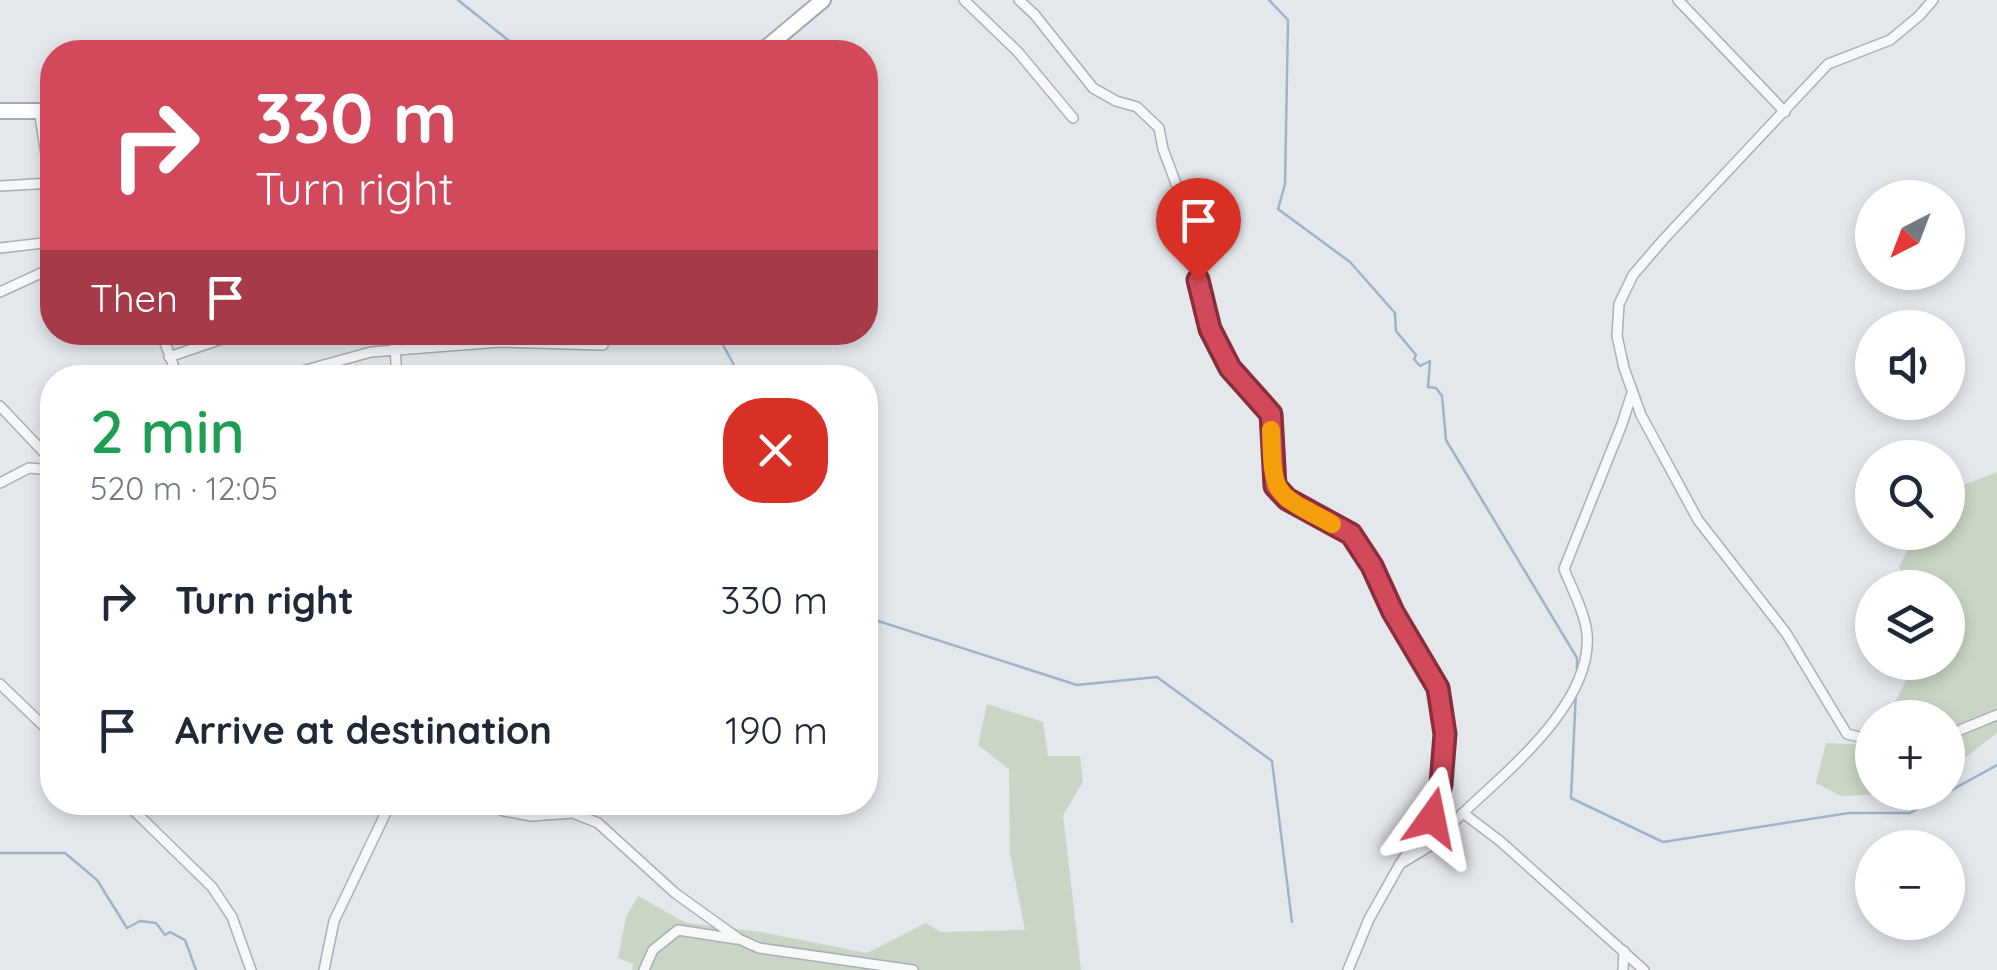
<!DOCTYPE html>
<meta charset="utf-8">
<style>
:root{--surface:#fff;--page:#f2f2f3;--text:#1f2937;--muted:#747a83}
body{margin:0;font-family:Quicksand,sans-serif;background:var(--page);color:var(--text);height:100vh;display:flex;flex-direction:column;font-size:38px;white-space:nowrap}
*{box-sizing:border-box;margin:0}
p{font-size:32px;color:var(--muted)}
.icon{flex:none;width:55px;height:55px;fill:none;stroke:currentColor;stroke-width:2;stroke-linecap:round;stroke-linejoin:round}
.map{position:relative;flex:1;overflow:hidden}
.details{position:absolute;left:40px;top:365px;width:838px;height:450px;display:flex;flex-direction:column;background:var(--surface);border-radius:40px;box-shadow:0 5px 15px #0003}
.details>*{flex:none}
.banner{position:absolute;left:40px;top:40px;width:838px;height:305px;border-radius:40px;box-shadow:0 5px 15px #0003;background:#d1495b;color:#fff;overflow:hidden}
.needle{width:65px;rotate:222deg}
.controls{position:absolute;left:1855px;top:180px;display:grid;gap:20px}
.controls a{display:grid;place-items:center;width:110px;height:110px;border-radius:50%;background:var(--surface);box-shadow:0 5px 15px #0003;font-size:50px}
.pin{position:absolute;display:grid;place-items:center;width:85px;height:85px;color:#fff;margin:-102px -42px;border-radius:50% 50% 50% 0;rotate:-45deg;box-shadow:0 0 10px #0007}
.pin .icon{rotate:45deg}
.me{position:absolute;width:110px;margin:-55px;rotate:12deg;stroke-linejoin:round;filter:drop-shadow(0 0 8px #0008)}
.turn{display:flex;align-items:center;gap:35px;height:210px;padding:0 50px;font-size:45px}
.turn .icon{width:130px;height:130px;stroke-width:2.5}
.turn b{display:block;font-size:70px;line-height:85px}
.then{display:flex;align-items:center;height:95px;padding:0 50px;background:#0003;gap:20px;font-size:38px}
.round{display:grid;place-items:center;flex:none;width:105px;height:105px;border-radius:40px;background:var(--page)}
.summary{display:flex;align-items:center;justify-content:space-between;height:170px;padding:0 50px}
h1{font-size:60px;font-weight:600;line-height:75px;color:#1e9e55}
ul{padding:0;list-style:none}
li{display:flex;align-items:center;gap:30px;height:130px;padding:0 50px}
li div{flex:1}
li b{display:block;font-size:38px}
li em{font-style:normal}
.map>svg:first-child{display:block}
</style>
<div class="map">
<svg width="1997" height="970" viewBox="0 0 1997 970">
<rect width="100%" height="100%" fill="#e4e7ec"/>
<g fill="#c9d6c5">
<path d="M 1997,472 L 1997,733 L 1948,771 L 1948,718 L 1887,718 L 1915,663 L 1948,662 L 1948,588 L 1907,587 L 1899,567 L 1916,533 L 1948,532 L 1948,491 Z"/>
<path d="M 987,704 L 1043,722 L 1048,756 L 1080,756 L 1083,782 L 1063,815 L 1081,970 L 632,970 L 633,964 L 618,958 L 626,917 L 638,896 L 686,923 L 761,932 L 867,953 L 926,923 L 941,932 L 1025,930 L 1010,854 L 1009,769 L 978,745 Z"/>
<path d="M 1826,743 L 1872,745 L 1872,792 L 1919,793 L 1841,796 L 1816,783 Z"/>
</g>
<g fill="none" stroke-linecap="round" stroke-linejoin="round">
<g stroke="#9fb4cc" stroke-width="2.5">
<path d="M 458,0 L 523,52"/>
<path d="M 1269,0 L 1288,20 L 1285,184 L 1278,209 L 1350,262 L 1395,313 L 1396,331 L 1416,355 L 1414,359 L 1420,366 L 1430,361 L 1428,387 L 1436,388 L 1442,396 L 1446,440 L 1577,658 L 1577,673"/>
<path d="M 716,332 L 741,378"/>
<path d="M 865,605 L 872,619 L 1077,685 L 1157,677 L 1272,761 L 1292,922"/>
<path d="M 1576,691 L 1571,798 L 1663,842 L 1849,813 L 1910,813 L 1997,765"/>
<path d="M 0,853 L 65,853 L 97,880 L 127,928 L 140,921 L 156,923 L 165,935 L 170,932 L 185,940 L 196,970"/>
</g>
<defs>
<g id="minor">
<path d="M 964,0 L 1018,52 L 1073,118"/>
<path d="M 1019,0 L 1035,15 L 1093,88 L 1116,101 L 1137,107 L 1159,128 L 1163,149 L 1196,237 L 1198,280 L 1210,329 L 1230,368 L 1271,414 L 1275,486 L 1287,499 L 1351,534 L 1373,565 L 1393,612 L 1438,689 L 1445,734 L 1441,784 L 1432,818 L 1400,864"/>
<path d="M 1678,0 L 1785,112"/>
<path d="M 39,110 L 52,192"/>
<path d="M 0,186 L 52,183"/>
<path d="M 0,248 L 52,242"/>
<path d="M 0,292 L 52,268"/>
<path d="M 161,332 L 178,378"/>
<path d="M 394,332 L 397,378"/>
<path d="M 169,357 L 242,332"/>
<path d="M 277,378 L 371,352 L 500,342 L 603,345"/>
<path d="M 0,406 L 52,461"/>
<path d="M 0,483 L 29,468 L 52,470"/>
<path d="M 0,684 L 52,734"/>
<path d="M 1948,735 L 1997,715"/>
<path d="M 1872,740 L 1847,734 L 1786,633 L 1698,520 L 1641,415 L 1624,368 L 1617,336 L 1619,304 L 1633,275 L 1663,240 L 1828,64 L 1890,40 L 1919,16 L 1933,0"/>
<path d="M 125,802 L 212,887 L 232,917 L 251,970"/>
<path d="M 485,802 L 504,811 L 531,816 L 573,813 L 598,823 L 675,893 L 739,939 L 759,948 L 913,970"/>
<path d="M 1463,813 C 1508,770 1593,703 1587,634 C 1585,613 1572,589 1564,569 L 1622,424 L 1632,393"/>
<path d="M 324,970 L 334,921 L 391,802"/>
<path d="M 644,970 L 653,950 L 678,930 L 736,939"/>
<path d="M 1348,970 L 1369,919 L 1400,864 L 1428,847 L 1463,813 L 1500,841 L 1644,970"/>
<path d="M 1623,970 L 1624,951"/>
</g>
<g id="primary">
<path d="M 761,52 L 823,0"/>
<path d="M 0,111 L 52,111"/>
</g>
</defs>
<use href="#minor" stroke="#a9aeb7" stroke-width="12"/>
<use href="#primary" stroke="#a3abb8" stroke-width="18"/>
<use href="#minor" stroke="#f7f8fa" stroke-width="9"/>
<use href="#primary" stroke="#fff" stroke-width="14"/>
</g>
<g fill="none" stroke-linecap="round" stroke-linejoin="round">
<defs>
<path id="route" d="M 1198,280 L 1210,329 L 1230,368 L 1271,414 L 1275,486 L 1287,499 L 1351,534 L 1372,566 L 1393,612 L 1438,688 L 1445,734 L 1441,784 L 1432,818"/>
</defs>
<use href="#route" stroke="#882f3b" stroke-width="25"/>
<use href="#route" stroke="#d1495b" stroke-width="18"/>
<path stroke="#f59e0b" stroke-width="18" d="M 1271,430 C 1273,498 1273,492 1332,524"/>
</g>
</svg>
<div class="controls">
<a><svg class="needle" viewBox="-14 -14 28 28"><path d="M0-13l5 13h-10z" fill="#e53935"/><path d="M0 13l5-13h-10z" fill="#747a83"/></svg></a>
<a><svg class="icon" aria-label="sound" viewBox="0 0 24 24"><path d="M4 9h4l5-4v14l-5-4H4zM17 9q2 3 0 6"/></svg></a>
<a><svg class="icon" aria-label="search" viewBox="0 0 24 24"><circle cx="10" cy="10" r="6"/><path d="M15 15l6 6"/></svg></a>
<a><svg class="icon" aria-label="layers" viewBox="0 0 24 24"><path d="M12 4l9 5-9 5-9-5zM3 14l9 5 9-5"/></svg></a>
<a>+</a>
<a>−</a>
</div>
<div class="pin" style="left:1198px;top:280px;background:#d93025"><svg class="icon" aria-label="arrive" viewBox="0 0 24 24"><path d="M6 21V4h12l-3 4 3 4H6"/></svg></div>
<svg class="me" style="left:1432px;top:818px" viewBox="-20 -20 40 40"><path d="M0-17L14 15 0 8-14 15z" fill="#d1495b" stroke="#fff" stroke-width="4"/></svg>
<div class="banner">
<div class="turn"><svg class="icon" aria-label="right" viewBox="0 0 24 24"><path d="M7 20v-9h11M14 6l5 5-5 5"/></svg><div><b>330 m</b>Turn right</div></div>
<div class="then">Then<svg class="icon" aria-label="arrive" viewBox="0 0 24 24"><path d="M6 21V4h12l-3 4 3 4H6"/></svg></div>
</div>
<section class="details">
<div class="summary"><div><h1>2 min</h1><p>520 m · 12:05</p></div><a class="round" style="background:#d93025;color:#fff"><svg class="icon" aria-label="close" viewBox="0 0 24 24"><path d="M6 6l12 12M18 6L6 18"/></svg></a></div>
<ul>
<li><svg class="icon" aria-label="right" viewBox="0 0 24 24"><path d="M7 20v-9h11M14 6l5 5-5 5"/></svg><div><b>Turn right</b></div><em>330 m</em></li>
<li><svg class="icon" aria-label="arrive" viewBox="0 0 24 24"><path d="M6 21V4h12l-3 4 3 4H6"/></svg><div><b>Arrive at destination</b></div><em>190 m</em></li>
</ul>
</section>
</div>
